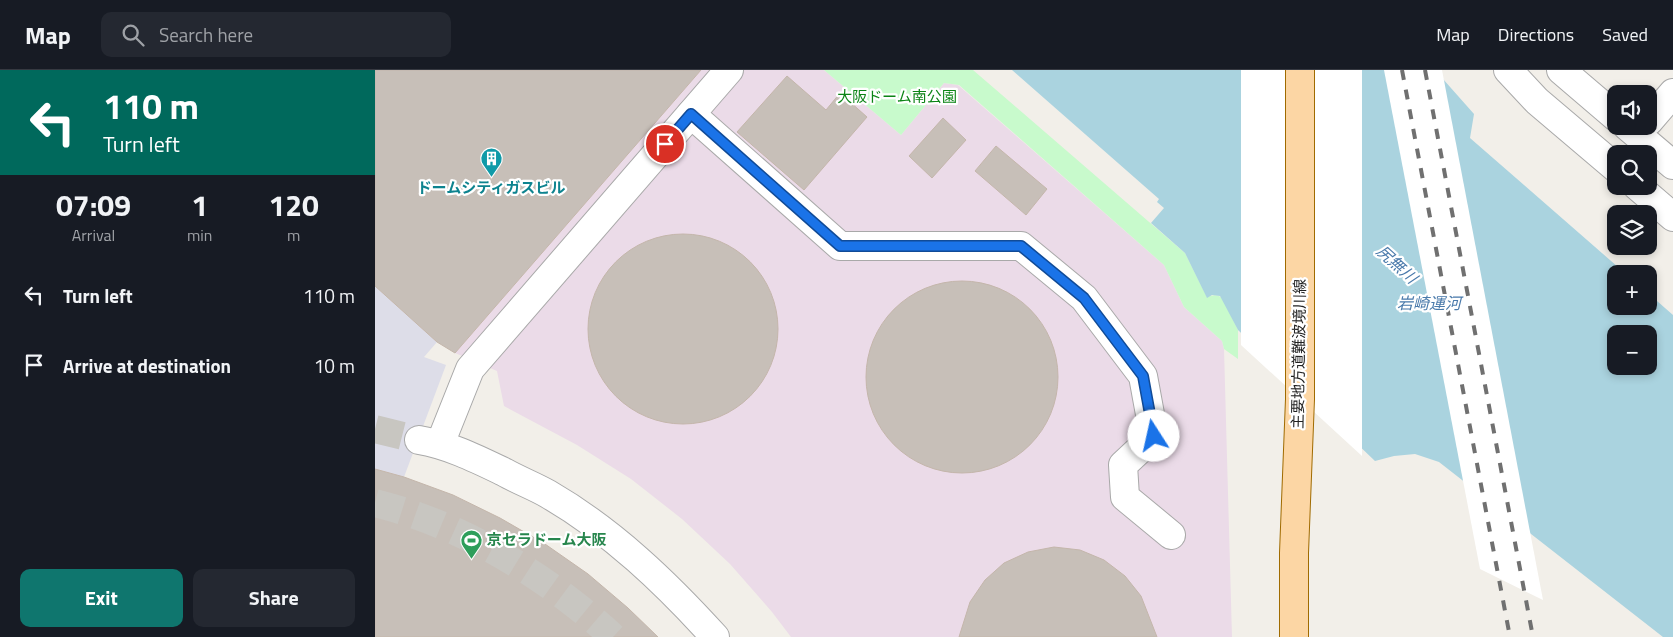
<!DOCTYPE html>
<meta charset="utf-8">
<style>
:root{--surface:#171b24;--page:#242831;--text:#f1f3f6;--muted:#9ea1a6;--line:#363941;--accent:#0f766e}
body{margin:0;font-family:"Titillium Web","Noto Sans JP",sans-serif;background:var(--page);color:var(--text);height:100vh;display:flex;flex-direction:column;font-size:19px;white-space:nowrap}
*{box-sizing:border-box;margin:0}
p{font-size:16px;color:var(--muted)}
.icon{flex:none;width:28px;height:28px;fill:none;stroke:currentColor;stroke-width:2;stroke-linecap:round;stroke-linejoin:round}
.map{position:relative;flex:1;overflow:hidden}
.sheet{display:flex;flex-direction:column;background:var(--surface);width:375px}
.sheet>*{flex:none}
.top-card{background:#00695c;color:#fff;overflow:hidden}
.tools{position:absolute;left:1232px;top:15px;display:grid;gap:10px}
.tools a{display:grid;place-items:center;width:50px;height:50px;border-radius:10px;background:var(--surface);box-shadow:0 2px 8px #0003;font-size:25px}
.pin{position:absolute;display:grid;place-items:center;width:42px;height:42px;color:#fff;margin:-21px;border:2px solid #fff;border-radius:50%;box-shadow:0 1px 5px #0007}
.me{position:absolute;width:55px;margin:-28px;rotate:350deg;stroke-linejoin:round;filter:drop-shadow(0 0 4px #0008)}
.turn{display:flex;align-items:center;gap:18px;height:105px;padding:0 20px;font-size:22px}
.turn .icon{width:65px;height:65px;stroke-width:2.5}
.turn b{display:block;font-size:35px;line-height:42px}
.eta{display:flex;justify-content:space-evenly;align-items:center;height:85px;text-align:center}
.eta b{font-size:30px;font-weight:700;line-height:35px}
.action{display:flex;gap:10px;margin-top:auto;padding:10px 20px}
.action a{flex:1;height:58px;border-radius:10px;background:var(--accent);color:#fff;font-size:20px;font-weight:700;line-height:58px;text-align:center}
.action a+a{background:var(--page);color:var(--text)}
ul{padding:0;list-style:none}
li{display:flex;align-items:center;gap:15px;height:70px;padding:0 20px}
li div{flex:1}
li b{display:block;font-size:19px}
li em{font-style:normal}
header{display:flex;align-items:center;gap:30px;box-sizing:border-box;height:70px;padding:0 25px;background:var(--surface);border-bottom:1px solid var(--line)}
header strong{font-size:24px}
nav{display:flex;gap:28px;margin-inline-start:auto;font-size:18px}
.search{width:350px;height:45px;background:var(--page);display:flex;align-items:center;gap:12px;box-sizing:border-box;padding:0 18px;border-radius:10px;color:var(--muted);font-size:19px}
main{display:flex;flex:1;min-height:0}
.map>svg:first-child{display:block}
</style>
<header>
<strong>Map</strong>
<div class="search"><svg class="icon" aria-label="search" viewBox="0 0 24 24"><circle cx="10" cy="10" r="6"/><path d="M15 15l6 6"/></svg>Search here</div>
<nav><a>Map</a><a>Directions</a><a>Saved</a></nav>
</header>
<main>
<section class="sheet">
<div class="top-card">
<div class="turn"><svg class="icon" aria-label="left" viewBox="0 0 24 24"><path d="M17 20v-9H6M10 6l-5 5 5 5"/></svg><div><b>110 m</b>Turn left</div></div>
</div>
<div class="eta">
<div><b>07:09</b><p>Arrival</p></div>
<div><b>1</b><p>min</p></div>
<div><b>120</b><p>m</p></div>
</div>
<ul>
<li><svg class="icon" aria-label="left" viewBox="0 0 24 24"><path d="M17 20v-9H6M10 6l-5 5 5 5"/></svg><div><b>Turn left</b></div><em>110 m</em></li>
<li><svg class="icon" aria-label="arrive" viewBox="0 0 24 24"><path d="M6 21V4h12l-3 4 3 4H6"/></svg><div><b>Arrive at destination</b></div><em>10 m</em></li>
</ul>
<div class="action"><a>Exit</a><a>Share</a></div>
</section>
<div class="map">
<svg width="1298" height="567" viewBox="0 0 1298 567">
<rect width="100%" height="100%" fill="#f2efe9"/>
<path fill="#ebdbe8" d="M 326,0 L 449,0 L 526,65 L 569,13 L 583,15 L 789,195 L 809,237 L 847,271 L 849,279 L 857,567 L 416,567 L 397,542 L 355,494 L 307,449 L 256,409 L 202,375 L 129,336 L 122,301 L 80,283 Z"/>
<path fill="#c8facc" d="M 449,0 L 598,0 L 810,183 L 832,227 C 838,225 843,224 848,229 L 863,260 L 863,289 L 849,279 L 847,271 L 809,237 L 789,195 L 584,15 L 569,13 L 526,65 Z"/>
<path fill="#dddde8" d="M 0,216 L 62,272 L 49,287 L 71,295 L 29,407 L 0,399 Z"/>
<path fill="#aad3df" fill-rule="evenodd" d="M 637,0 L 1060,0 L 1099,44 L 1095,68 L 1251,204 L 1241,204 L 1241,236 L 1274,236 L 1274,224 L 1298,245 L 1298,567 L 1288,567 L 1064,392 L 1040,384 L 1019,386 L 1000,391 L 863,260 L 845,226 L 837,225 L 832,228 L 810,183 L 776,153 L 789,138 L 782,132 L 784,129 ZM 1241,264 L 1274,264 L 1274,296 L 1241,296 Z"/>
<g fill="#fff">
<path d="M 866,0 L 987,0 L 987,386 L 866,275 Z"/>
<path d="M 1009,0 L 1067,0 L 1168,530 L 1105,499 Z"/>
</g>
<g fill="#c7bfb8" stroke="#c4b6ab">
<path d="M 0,0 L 326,0 L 80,283 L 62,272 L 0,216 Z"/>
<path d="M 412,6 L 451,40 L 465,23 L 492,47 L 429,120 L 362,62 Z"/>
<path d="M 568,48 L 591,70 L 557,108 L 534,86 Z"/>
<path d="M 621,76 L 672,119 L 651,145 L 600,101 Z"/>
<circle cx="308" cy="259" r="95"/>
<circle cx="587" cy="307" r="96"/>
<path d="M 0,399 L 29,407 L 78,425 L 125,448 L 170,474 L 213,504 L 253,538 L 283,567 L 0,567 Z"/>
<path d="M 679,477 L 705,480 L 729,490 L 750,506 L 766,526 L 782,567 L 584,567 L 595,532 L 610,510 L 629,493 L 653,482 Z"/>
</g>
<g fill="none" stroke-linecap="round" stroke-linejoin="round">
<g stroke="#c8c6c1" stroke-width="28" stroke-dasharray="28 14" stroke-linecap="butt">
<path d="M 0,359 L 44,370"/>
<path d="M 0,433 C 88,455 172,506 238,567"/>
</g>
<defs>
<g id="minor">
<path d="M 1133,0 L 1162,31 L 1241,98"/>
<path d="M 1186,0 L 1241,47"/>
<path d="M 316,44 L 465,176 L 646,176 L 709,228 L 768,306 L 779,366 L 748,395 L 750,427 L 796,465"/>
<path d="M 1274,51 L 1298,23"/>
<path d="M 1252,56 L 1298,95"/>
<path d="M 1262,116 L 1298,147"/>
<path d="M 44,370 C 74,375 102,389 129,402 C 143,410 159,416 173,424 C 237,461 291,513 340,567"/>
<path d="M 65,374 L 95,299 L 354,0"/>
</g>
<path id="major" d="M 919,567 L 919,483 L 925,329 L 925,0"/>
</defs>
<use href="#minor" stroke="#a9a9a9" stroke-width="30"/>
<use href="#major" stroke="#a06b00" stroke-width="30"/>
<use href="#minor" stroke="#fff" stroke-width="28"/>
<use href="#major" stroke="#fcd6a4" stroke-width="28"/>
<g stroke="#707070" stroke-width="4" stroke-dasharray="10 10" stroke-linecap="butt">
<path d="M 1027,0 L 1135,567"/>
<path d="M 1050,0 L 1158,567"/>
</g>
</g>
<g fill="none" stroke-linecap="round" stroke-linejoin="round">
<defs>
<path id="route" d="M 290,74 L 316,44 L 465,176 L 646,176 L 709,228 L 768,306 L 779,366"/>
</defs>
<use href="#route" stroke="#114b97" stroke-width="12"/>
<use href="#route" stroke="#1a73e8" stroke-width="9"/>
</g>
<defs>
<symbol id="building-pin" viewBox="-11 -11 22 30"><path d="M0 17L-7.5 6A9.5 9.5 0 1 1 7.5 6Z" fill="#0f9aa8" stroke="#fff"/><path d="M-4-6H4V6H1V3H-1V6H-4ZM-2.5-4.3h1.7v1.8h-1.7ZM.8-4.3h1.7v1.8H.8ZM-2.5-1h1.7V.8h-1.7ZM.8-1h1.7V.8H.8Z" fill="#fff"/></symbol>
<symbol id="stadium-pin" viewBox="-11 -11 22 30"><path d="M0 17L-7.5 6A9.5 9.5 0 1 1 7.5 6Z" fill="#2e9e5b" stroke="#fff"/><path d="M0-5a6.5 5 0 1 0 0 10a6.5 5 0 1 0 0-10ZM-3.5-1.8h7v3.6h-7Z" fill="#fff"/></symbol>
</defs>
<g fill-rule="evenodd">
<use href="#building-pin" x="104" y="76" width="25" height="34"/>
<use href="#stadium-pin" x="84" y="458" width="25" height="34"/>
</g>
<g text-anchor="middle" stroke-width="4.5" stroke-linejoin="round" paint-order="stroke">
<g font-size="15" fill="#0c8416" stroke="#fff">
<text x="522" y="32">大阪ドーム南公園</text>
</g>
<g font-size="15" font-weight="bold" fill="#0d838f" stroke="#fff">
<text x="116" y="123">ドームシティガスビル</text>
</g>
<g font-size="15" fill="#222" stroke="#fff">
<text transform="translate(924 284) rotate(-89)" y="5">主要地方道難波境川線</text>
</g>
<g font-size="15" font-weight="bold" fill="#27864d" stroke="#fff" text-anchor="start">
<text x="112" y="475">京セラドーム大阪</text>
</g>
<g font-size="16" font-style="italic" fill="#4a7aab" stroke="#fff">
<text transform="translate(1022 194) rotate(42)" y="6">尻無川</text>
<text x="1054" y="239">岩崎運河</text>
</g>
</g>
</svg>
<div class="tools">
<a><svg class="icon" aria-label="sound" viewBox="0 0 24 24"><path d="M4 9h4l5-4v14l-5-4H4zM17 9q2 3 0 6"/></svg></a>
<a><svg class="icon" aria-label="search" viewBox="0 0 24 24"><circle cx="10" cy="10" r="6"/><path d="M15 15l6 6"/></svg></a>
<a><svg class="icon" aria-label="layers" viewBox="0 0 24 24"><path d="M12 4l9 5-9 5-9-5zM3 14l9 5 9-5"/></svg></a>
<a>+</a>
<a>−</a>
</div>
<div class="pin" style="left:290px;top:74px;background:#d93025"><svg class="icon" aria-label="arrive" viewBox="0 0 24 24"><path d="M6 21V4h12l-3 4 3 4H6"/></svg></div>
<svg class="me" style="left:779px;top:366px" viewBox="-20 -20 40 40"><circle r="19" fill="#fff"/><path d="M0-13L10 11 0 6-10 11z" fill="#1a73e8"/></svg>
</div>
</main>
